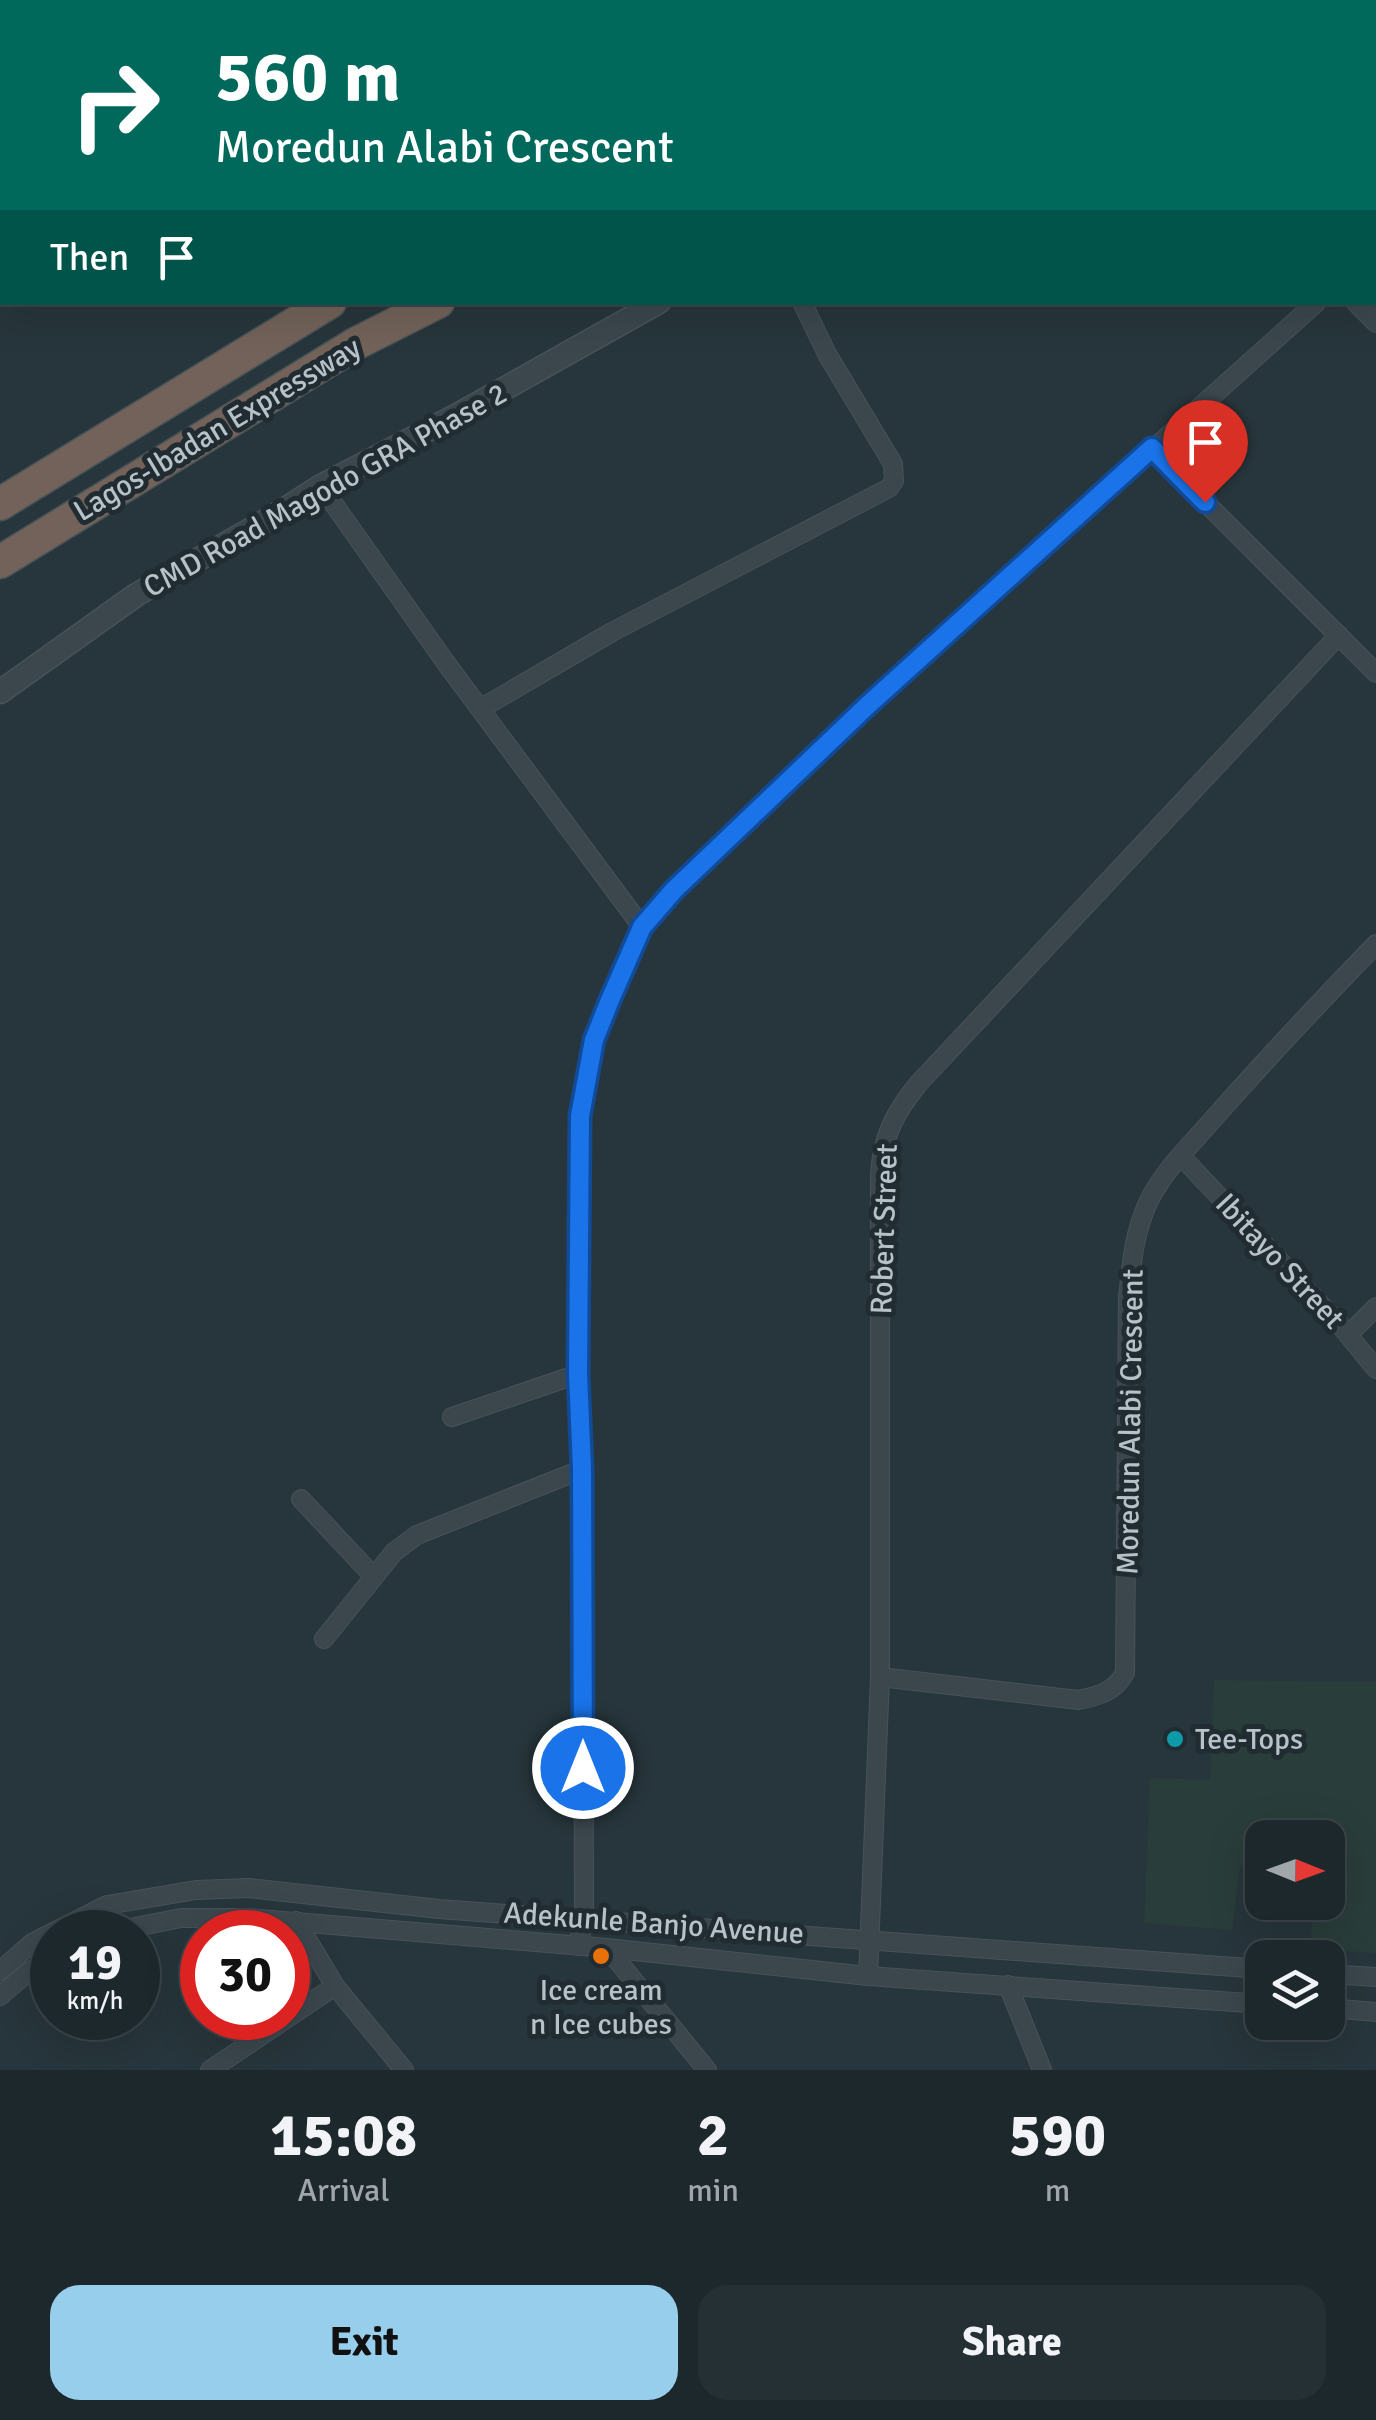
<!DOCTYPE html>
<style>
:root{--surface:#1d282d;--page:#253035;--text:#f1f3f6;--muted:#a0a6aa;--line:#3b4449;--accent:#97ceec}
body{margin:0;font-family:Signika,sans-serif;background:var(--page);color:var(--text);height:100vh;display:flex;flex-direction:column;font-size:38px;white-space:nowrap}
*{box-sizing:border-box;margin:0}
p{font-size:32px;color:var(--muted)}
.icon{flex:none;width:55px;height:55px;fill:none;stroke:currentColor;stroke-width:2;stroke-linecap:round;stroke-linejoin:round}
.map{position:relative;height:2070px;overflow:hidden}
.drawer{display:flex;flex-direction:column;background:var(--surface);flex:1}
.drawer>*{flex:none}
.banner{position:absolute;left:0px;top:0px;width:1378px;height:305px;box-shadow:0 10px 40px #0002,0 0 0 2px var(--line);background:#00695c;color:#fff;overflow:hidden}
.needle{width:65px;rotate:91deg}
.buttons{position:absolute;left:1245px;top:1820px;display:grid;gap:20px}
.buttons a{display:grid;place-items:center;width:100px;height:100px;border-radius:20px;background:var(--surface);box-shadow:0 10px 40px #0002,0 0 0 2px var(--line);font-size:50px}
.speed{position:absolute;left:30px;top:1910px;display:flex;gap:20px;font-size:50px;font-weight:700;text-align:center}
.speed>*{display:grid;place-content:center;width:130px;height:130px;border-radius:50%;background:var(--surface);box-shadow:0 10px 40px #0002,0 0 0 2px var(--line);line-height:1}
.speed small{font-size:25px;font-weight:400}
.speed .limit{border:15px solid #d22;background:#fff;color:#111}
.pin{position:absolute;display:grid;place-items:center;width:85px;height:85px;color:#fff;margin:-102px -42px;border-radius:50% 50% 50% 0;rotate:-45deg;box-shadow:0 0 10px #0007}
.pin .icon{rotate:45deg}
.me{position:absolute;width:110px;margin:-55px;rotate:0deg;stroke-linejoin:round;filter:drop-shadow(0 0 8px #0008)}
.turn{display:flex;align-items:center;gap:35px;height:210px;padding:0 50px;font-size:45px}
.turn .icon{width:130px;height:130px;stroke-width:2.5}
.turn b{display:block;font-size:70px;line-height:85px}
.then{display:flex;align-items:center;height:95px;padding:0 50px;background:#0003;gap:20px;font-size:38px}
.eta{display:flex;justify-content:space-evenly;align-items:center;height:170px;text-align:center}
.eta b{font-size:60px;font-weight:700;line-height:70px}
.button{display:flex;gap:20px;margin-top:auto;padding:20px 50px}
.button a{flex:1;height:115px;border-radius:30px;background:var(--accent);color:#111;font-size:40px;font-weight:700;line-height:115px;text-align:center}
.button a+a{background:var(--page);color:var(--text)}
.map>svg:first-child{display:block}
</style>
<div class="map">
<svg width="1376" height="2070" viewBox="0 0 1376 2070">
<rect width="100%" height="100%" fill="#27363c"/>
<path fill="#293d3a" d="M 1214,1680 L 1376,1682 L 1376,1953 L 1310,1949 L 1313,1903 L 1328,1902 L 1328,1838 L 1262,1838 L 1262,1866 L 1240,1866 L 1232,1930 L 1144,1923 L 1150,1778 L 1210,1780 Z"/>
<g fill="none" stroke-linecap="round" stroke-linejoin="round">
<defs>
<g id="minor">
<path d="M 1375,285 L 1376,286"/>
<path d="M 1355,302 L 1376,323"/>
<path d="M 1152,449 L 1376,673"/>
<path d="M 321,486 L 446,663 L 642,927"/>
<path d="M 480,709 L 612,632 L 889,488 L 894,481 L 893,464 L 827,354 L 802,302"/>
<path d="M 1181,1156 L 1339,1324 L 1376,1369"/>
<path d="M 1349,1334 L 1376,1307"/>
<path d="M 452,1417 L 578,1374"/>
<path d="M 301,1499 L 374,1577"/>
<path d="M 324,1639 L 394,1552 L 417,1535 L 583,1469"/>
<path d="M 880,1677 L 1078,1700 C 1099,1696 1114,1692 1125,1673 L 1128,1298 C 1131,1270 1133,1242 1143,1215 C 1156,1177 1189,1147 1215,1117 C 1267,1058 1321,1001 1376,944"/>
<path d="M 296,1921 L 335,1986 L 404,2070"/>
<path d="M 110,1932 L 181,1918 L 248,1918 L 607,1948 L 868,1976 L 1262,2004"/>
<path d="M 578,1946 L 584,1918 L 583,1469 L 578,1374 L 580,1115 L 594,1039 L 642,927 L 674,890 L 868,705 L 1317,302"/>
<path d="M 607,1948 L 707,2070"/>
<path d="M 0,1971 L 32,1943 L 107,1905 L 196,1890 L 248,1888 L 439,1909 L 1262,1969"/>
<path d="M 1328,1974 L 1376,1977"/>
<path d="M 868,1976 L 880,1677 L 880,1175 C 882,1137 895,1112 919,1083 L 1339,635"/>
<path d="M 1008,1985 L 1042,2070"/>
<path d="M 0,1996 L 27,1973 L 52,1959"/>
<path d="M 1328,2008 L 1376,2012"/>
<path d="M 210,2070 L 335,1986"/>
</g>
<g id="tertiary">
<path d="M 1375,17 L 1376,17"/>
<path d="M 0,692 L 136,595 L 274,516 L 321,486 L 461,413 L 659,302"/>
</g>
<g id="motorway">
<path d="M 872,2 L 874,0"/>
<path d="M 940,2 L 946,0"/>
<path d="M 1084,2 L 1091,0"/>
<path d="M 0,504 L 330,302"/>
<path d="M 0,562 L 357,343 L 438,302"/>
</g>
</defs>
<use href="#minor" stroke="#475359" stroke-width="20"/>
<use href="#tertiary" stroke="#475359" stroke-width="25"/>
<use href="#motorway" stroke="#465257" stroke-width="35"/>
<use href="#minor" stroke="#3b474d" stroke-width="18"/>
<use href="#tertiary" stroke="#3b474d" stroke-width="22"/>
<use href="#motorway" stroke="#726259" stroke-width="32"/>
</g>
<g fill="none" stroke-linecap="round" stroke-linejoin="round">
<defs>
<path id="route" d="M 583,1768 L 582,1469 L 578,1374 L 580,1116 L 594,1040 L 610,1000 L 642,927 L 674,890 L 868,705 L 1152,448 L 1205,502"/>
</defs>
<use href="#route" stroke="#114b97" stroke-width="25"/>
<use href="#route" stroke="#1a73e8" stroke-width="18"/>
</g>
<circle fill="#0f9aa8" stroke="#202c32" stroke-width="4" cx="1175" cy="1739" r="10"/>
<circle fill="#e8710a" stroke="#202c32" stroke-width="4" cx="601" cy="1956" r="10"/>
<g text-anchor="middle" stroke-width="10" stroke-linejoin="round" paint-order="stroke">
<g font-size="30" fill="#b7c2c7" stroke="#202c32">
<text transform="translate(217 429) rotate(-31)" y="10">Lagos-Ibadan Expressway</text>
<text transform="translate(325 490) rotate(-29)" y="10">CMD Road Magodo GRA Phase 2</text>
<text transform="translate(884 1229) rotate(-88)" y="10">Robert Street</text>
<text transform="translate(1280 1261) rotate(47)" y="10">Ibitayo Street</text>
<text transform="translate(1130 1422) rotate(-89)" y="10">Moredun Alabi Crescent</text>
<text transform="translate(654 1923) rotate(4)" y="10">Adekunle Banjo Avenue</text>
</g>
<g font-size="30" fill="#b7c2c7" stroke="#202c32" text-anchor="start">
<text x="1195" y="1749">Tee-Tops</text>
<text x="601" y="2000" text-anchor="middle">Ice cream<tspan x="601" dy="34">n Ice cubes</tspan></text>
</g>
</g>
</svg>
<div class="buttons">
<a><svg class="needle" viewBox="-14 -14 28 28"><path d="M0-13l5 13h-10z" fill="#e53935"/><path d="M0 13l5-13h-10z" fill="#a0a6aa"/></svg></a>
<a><svg class="icon" aria-label="layers" viewBox="0 0 24 24"><path d="M12 4l9 5-9 5-9-5zM3 14l9 5 9-5"/></svg></a>
</div>
<div class="speed"><div>19<small>km/h</small></div><div class="limit">30</div></div>
<div class="pin" style="left:1205px;top:502px;background:#d93025"><svg class="icon" aria-label="arrive" viewBox="0 0 24 24"><path d="M6 21V4h12l-3 4 3 4H6"/></svg></div>
<svg class="me" style="left:583px;top:1768px" viewBox="-20 -20 40 40"><circle r="17" fill="#1a73e8" stroke="#fff" stroke-width="3"/><path d="M0-11L8 9 0 5-8 9z" fill="#fff"/></svg>
<div class="banner">
<div class="turn"><svg class="icon" aria-label="right" viewBox="0 0 24 24"><path d="M7 20v-9h11M14 6l5 5-5 5"/></svg><div><b>560 m</b>Moredun Alabi Crescent</div></div>
<div class="then">Then<svg class="icon" aria-label="arrive" viewBox="0 0 24 24"><path d="M6 21V4h12l-3 4 3 4H6"/></svg></div>
</div>
</div>
<section class="drawer">
<div class="eta">
<div><b>15:08</b><p>Arrival</p></div>
<div><b>2</b><p>min</p></div>
<div><b>590</b><p>m</p></div>
</div>
<div class="button"><a>Exit</a><a>Share</a></div>
</section>
